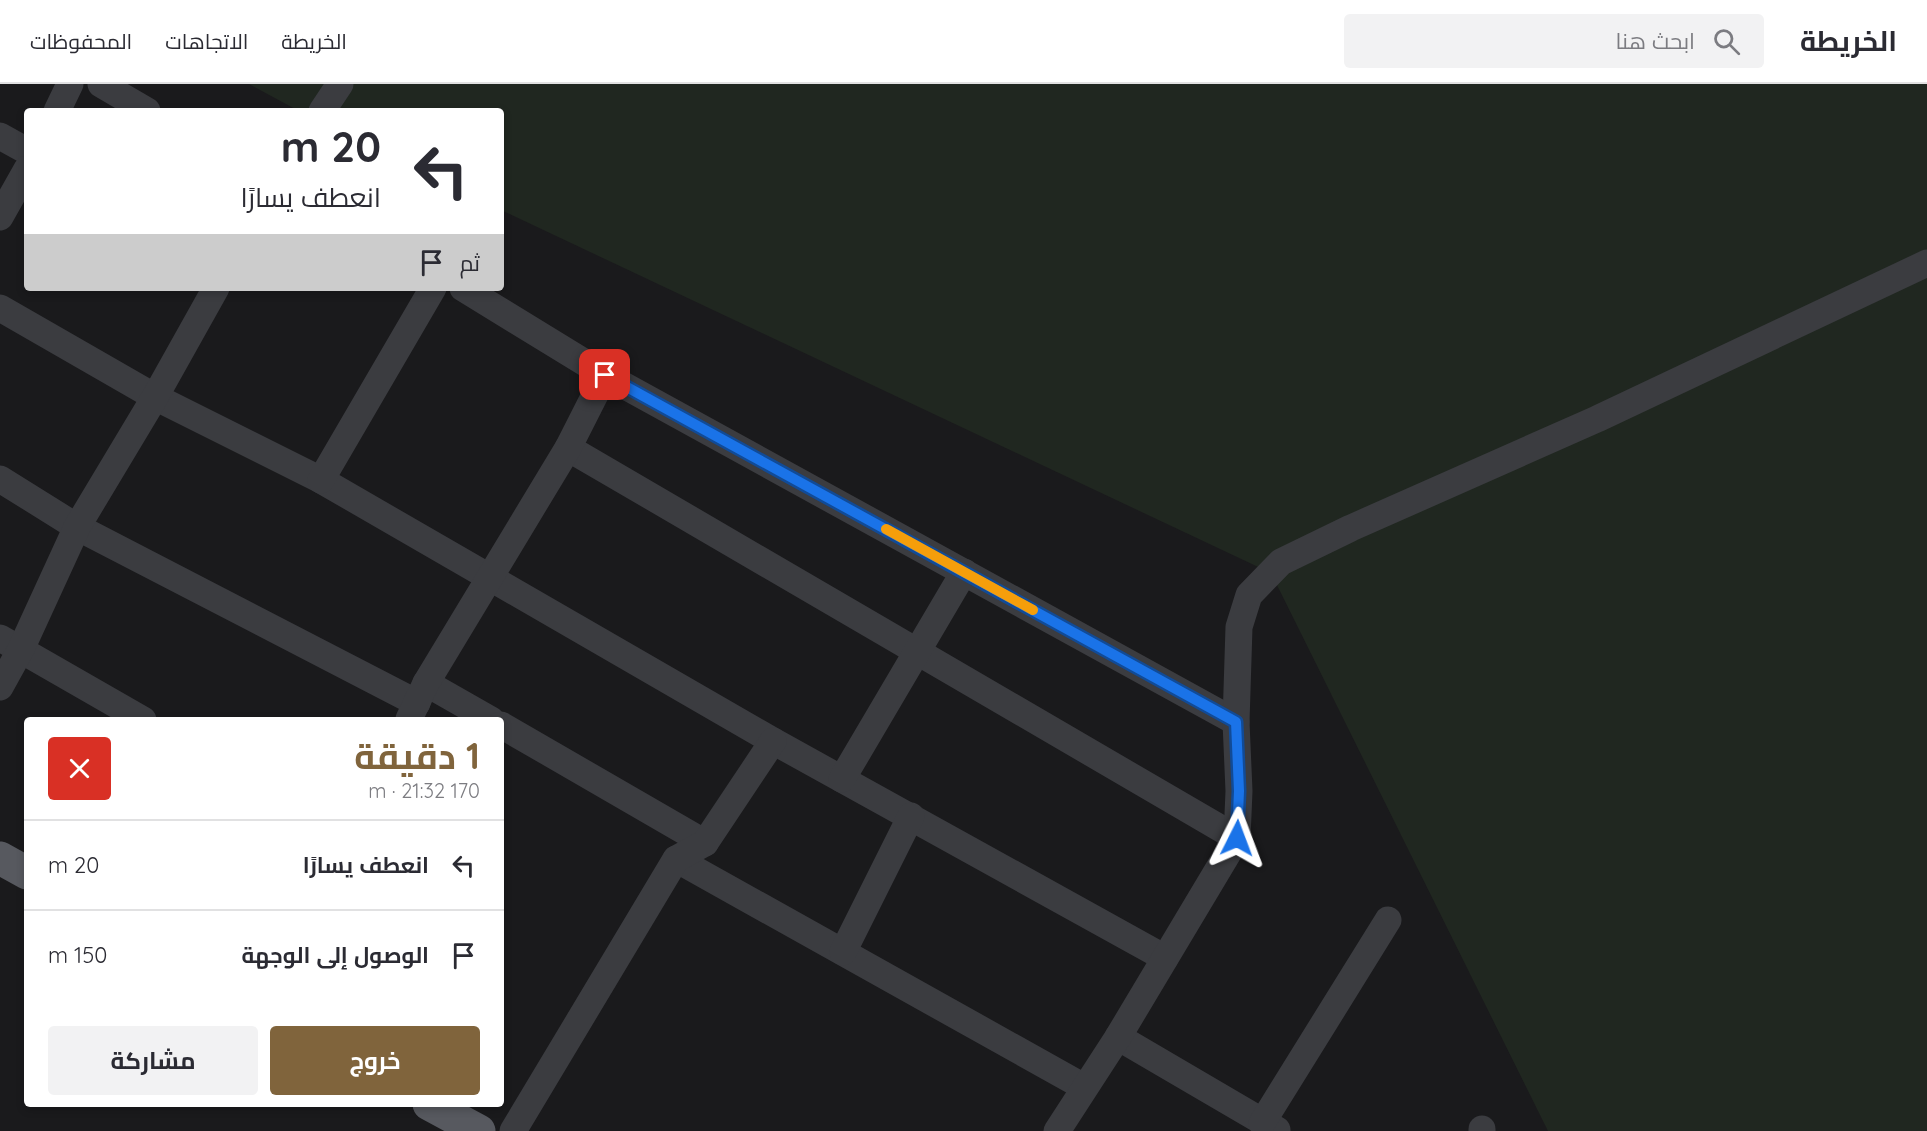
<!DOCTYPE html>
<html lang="ar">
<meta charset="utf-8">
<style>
:root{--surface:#fff;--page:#f2f2f3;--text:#2b2b33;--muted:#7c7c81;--line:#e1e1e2;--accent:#80643c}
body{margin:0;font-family:Quicksand,Cairo,sans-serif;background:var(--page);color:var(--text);direction:rtl;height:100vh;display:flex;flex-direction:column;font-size:22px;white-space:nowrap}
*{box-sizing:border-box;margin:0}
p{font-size:20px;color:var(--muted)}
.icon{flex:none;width:33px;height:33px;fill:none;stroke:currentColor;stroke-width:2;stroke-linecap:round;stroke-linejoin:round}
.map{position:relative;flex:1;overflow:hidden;direction:ltr}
.sheet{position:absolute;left:24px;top:633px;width:480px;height:390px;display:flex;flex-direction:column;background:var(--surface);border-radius:6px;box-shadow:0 3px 9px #0003;direction:rtl}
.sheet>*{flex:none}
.hud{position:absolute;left:24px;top:24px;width:480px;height:183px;border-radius:6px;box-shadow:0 3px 9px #0003;direction:rtl;background:#fff;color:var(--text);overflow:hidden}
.pin{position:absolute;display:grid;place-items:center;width:51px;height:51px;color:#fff;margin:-26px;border-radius:12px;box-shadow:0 3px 9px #0006}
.me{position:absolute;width:66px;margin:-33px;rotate:3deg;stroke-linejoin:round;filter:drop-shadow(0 0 4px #0008)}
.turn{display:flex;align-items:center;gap:21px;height:126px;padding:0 24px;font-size:27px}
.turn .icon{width:78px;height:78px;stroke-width:2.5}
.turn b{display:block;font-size:42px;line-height:51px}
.then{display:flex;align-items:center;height:57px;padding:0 24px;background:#0003;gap:12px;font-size:22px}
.round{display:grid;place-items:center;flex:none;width:63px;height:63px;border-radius:6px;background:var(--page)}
.head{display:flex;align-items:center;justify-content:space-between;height:102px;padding:0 24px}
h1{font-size:36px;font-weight:700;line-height:45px;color:var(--accent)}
.button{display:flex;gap:12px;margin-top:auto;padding:12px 24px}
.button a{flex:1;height:69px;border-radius:6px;background:var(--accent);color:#fff;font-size:24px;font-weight:700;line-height:69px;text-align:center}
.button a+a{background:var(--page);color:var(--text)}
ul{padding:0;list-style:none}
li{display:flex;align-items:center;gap:18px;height:90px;padding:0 24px;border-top:2px solid var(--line)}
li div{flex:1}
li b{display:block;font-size:22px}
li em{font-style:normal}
header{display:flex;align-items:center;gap:36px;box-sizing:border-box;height:84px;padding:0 30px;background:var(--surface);border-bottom:2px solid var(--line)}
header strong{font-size:28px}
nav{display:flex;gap:33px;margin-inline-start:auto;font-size:21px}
.search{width:420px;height:54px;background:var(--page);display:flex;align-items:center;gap:15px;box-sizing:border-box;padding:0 21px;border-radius:6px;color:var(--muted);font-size:22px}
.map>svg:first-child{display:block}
</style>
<header>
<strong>الخريطة</strong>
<div class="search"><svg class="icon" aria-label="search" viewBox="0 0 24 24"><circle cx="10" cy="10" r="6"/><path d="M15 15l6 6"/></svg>ابحث هنا</div>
<nav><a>الخريطة</a><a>الاتجاهات</a><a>المحفوظات</a></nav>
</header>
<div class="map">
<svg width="1927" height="1047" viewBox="0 0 1927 1047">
<rect width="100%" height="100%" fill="#1a1a1c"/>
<path fill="#202720" d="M 249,0 L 1927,0 L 1927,1047 L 1548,1047 L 1271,489 L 501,126 L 501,27 L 299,27 Z"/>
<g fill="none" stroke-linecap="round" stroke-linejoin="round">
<g stroke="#3b3c40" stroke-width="27">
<path d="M 101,0 L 147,27"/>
<path d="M 57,27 L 70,0"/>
<path d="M 322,27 L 340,0"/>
<path d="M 0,52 L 27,67"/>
<path d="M 0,133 L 27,85"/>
<path d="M 463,204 L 605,291 L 1236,638"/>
<path d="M 0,224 L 155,313 L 321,396 L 773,657 L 1165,874"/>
<path d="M 568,364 L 1237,754"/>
<path d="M 0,395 L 77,443 L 417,619"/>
<path d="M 321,396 L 433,204"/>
<path d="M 0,554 L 143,636"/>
<path d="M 426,599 L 491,636"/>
<path d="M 0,603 L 21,565 L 77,443 L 155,313 L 216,204"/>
<path d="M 409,635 L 426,599 L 568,364 L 605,291"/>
<path d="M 501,641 L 705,759"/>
<path d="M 842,695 L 964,488"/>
<path d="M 676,775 L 1084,1003"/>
<path d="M 843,868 L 911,732"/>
<path d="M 1118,953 L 1277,1046"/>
<path d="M 1262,1039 L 1388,836"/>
<path d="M 513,1047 L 676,775 L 705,759 L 773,657"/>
<path d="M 1057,1047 L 1118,953 L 1237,754 L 1239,707 L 1236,638 L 1239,543 L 1249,511 L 1281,478 L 1351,444 L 1597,335 L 1927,179"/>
<path d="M 1482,1047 L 1482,1045"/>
</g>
<g stroke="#57595f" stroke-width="33">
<path d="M 0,774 L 27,789"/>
<path d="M 429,1020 L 479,1047"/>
</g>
</g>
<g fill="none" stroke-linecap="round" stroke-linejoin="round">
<defs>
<path id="route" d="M 605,291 L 1236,638 L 1239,707 L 1237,754"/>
</defs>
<use href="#route" stroke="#114b97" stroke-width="15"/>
<use href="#route" stroke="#1a73e8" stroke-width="10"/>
<path stroke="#f59e0b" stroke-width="10" d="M 886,445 L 1033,526"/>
</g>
</svg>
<div class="pin" style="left:605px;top:291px;background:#d93025"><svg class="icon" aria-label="arrive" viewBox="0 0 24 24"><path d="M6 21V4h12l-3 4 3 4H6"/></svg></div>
<svg class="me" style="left:1237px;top:754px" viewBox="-20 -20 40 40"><path d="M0-17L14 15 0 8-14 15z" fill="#1a73e8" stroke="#fff" stroke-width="4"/></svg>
<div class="hud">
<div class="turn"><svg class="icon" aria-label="left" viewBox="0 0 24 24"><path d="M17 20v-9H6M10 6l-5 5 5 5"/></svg><div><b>20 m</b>انعطف يسارًا</div></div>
<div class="then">ثم<svg class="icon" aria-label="arrive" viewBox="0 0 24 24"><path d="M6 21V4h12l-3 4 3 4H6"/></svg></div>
</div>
<section class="sheet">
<div class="head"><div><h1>1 دقيقة</h1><p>170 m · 21:32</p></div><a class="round" style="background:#d93025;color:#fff"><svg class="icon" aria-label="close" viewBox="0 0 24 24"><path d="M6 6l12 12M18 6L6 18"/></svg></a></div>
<ul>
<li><svg class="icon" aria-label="left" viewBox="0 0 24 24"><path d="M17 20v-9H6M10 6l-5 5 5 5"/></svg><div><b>انعطف يسارًا</b></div><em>20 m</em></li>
<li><svg class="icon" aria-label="arrive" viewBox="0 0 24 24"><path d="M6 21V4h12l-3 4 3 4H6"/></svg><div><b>الوصول إلى الوجهة</b></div><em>150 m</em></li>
</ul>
<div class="button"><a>خروج</a><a>مشاركة</a></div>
</section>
</div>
